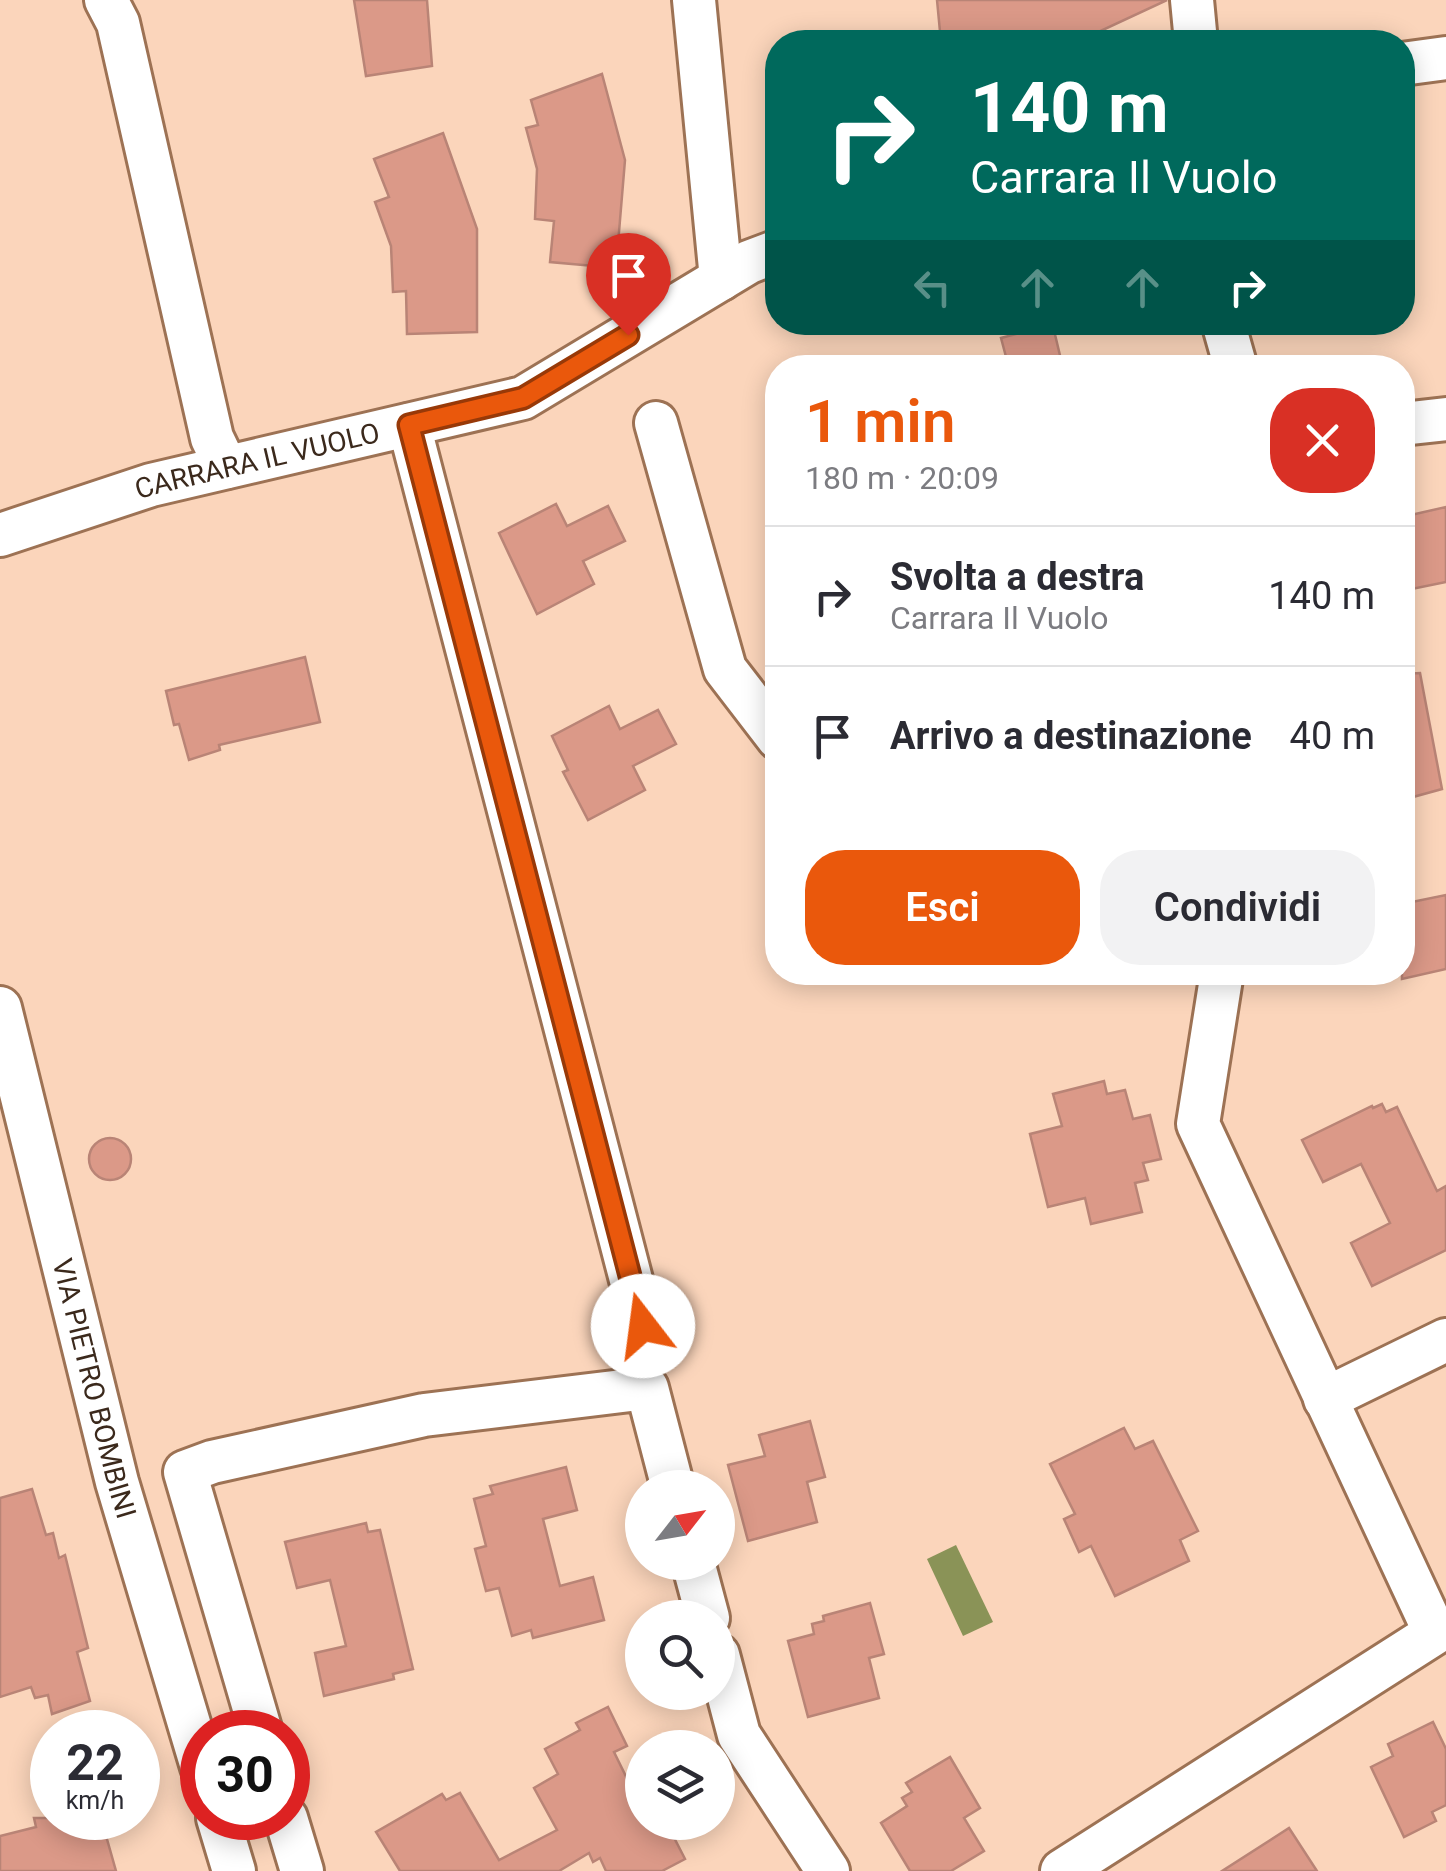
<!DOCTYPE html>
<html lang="it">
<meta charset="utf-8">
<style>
:root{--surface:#fff;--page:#f2f2f3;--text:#2b2b33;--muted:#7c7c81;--line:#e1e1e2;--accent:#ea580c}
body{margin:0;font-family:Roboto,sans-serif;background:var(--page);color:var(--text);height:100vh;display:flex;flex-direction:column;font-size:38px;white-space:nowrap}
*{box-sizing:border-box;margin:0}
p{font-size:32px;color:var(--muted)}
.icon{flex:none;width:55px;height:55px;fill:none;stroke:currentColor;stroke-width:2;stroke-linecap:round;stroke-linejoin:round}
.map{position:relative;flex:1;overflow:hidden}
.sheet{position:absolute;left:765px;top:355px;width:650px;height:630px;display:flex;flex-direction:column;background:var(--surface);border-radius:40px;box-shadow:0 5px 25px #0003}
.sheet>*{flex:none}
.top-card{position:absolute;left:765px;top:30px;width:650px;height:305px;border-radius:40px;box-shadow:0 5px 25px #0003;background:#00695c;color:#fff;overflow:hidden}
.needle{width:65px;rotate:59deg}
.tools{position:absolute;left:625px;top:1470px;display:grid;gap:20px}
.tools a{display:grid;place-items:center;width:110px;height:110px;border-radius:50%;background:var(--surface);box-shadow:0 5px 25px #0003;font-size:50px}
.speed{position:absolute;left:30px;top:1710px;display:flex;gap:20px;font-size:50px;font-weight:700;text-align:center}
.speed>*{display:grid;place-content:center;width:130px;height:130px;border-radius:50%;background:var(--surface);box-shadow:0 5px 25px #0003;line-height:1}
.speed small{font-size:25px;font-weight:400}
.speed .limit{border:15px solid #d22;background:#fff;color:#111}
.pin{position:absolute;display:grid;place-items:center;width:85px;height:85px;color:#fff;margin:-102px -42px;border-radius:50% 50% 50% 0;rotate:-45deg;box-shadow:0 0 10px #0007}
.pin .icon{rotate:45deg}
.me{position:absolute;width:110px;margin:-55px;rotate:345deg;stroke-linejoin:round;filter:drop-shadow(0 0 8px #0008)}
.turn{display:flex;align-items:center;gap:35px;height:210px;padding:0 40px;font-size:45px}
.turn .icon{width:130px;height:130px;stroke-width:2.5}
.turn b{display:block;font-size:70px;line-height:85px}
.lanes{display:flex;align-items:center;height:95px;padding:0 40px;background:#0003;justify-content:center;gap:50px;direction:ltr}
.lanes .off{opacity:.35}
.round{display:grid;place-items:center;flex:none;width:105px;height:105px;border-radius:40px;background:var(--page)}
.head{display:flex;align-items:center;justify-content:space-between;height:170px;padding:0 40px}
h1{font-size:60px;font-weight:600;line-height:75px;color:var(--accent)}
.action{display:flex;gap:20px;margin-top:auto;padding:20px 40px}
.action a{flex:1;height:115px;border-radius:40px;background:var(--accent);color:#fff;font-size:40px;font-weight:600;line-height:115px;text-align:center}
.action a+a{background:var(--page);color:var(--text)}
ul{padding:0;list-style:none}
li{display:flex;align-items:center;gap:30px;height:140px;padding:0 40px;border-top:2px solid var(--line)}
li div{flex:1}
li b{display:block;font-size:38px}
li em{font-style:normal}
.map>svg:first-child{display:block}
</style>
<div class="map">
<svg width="1446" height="1871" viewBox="0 0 1446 1871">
<rect width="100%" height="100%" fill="#fbd5bb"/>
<path fill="#8a9357" d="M 956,1545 L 993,1622 L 963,1636 L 927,1559 Z"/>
<g fill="#db9988" stroke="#b98476" stroke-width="2.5">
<path d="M 354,0 L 427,0 L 432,66 L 366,76 Z"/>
<path d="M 937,0 L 1167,0 L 1077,42 L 941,42 Z"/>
<path d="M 602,74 L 625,160 L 616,268 L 550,262 L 554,221 L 535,219 L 537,169 L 526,128 L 538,125 L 531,100 Z"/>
<path d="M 443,133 L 477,229 L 477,332 L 407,334 L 406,291 L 393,292 L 391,246 L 375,202 L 389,197 L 374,159 Z"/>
<path d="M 1017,322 L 1052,322 L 1063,368 L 1009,368 L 1001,338 L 1020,333 Z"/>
<path d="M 556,504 L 567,526 L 608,506 L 625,541 L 583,561 L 594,584 L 537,614 L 499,533 Z"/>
<path d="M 1446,507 L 1446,582 L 1402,591 L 1402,517 Z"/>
<path d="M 305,657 L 320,722 L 219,745 L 220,750 L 189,760 L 179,724 L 174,725 L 166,691 Z"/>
<path d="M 1420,673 L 1442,789 L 1402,800 L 1402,674 Z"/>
<path d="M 609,706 L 620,729 L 658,710 L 676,744 L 633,766 L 645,790 L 588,820 L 563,772 L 568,770 L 552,736 Z"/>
<path d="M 1446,895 L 1446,969 L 1402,979 L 1402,904 Z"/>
<path d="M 1104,1081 L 1107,1094 L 1125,1090 L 1133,1119 L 1150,1115 L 1161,1159 L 1143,1163 L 1148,1180 L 1135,1183 L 1142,1212 L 1091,1224 L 1085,1198 L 1048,1207 L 1030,1134 L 1062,1126 L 1053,1094 Z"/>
<path d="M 1382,1104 L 1386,1112 L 1397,1107 L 1437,1191 L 1446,1186 L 1446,1250 L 1372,1286 L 1351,1243 L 1390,1223 L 1361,1164 L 1323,1182 L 1302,1140 L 1372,1106 L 1373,1108 Z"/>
<circle cx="110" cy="1159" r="21"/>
<path d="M 810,1421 L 825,1477 L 807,1482 L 817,1522 L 748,1541 L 728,1465 L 765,1456 L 759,1435 Z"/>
<path d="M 1124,1428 L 1135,1449 L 1153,1441 L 1198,1531 L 1180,1540 L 1189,1561 L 1115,1596 L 1091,1546 L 1079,1552 L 1064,1519 L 1075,1514 L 1050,1464 Z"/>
<path d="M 566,1467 L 577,1510 L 543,1519 L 560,1586 L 593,1577 L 604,1620 L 533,1638 L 531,1630 L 512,1636 L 499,1588 L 486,1591 L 475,1549 L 486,1546 L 474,1499 L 493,1494 L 490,1486 Z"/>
<path d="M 32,1489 L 46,1535 L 53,1533 L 59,1558 L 65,1555 L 88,1648 L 77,1652 L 90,1701 L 52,1714 L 48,1695 L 35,1698 L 31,1687 L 0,1697 L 0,1498 Z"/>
<path d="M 366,1523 L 368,1532 L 380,1530 L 413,1669 L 393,1674 L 394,1679 L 324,1696 L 315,1653 L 346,1646 L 330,1580 L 297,1588 L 285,1542 Z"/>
<path d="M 870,1603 L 884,1654 L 869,1658 L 879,1698 L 808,1717 L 788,1641 L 814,1634 L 812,1624 L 824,1621 L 823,1616 Z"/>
<path d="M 608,1707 L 627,1746 L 614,1752 L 642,1809 L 642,1822 L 666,1822 L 685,1859 L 662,1871 L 606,1871 L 600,1858 L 593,1862 L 589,1853 L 559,1871 L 400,1871 L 376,1832 L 442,1794 L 446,1800 L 460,1793 L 499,1860 L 557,1830 L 534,1788 L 558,1774 L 545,1749 L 580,1730 L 576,1723 Z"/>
<path d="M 1433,1722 L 1446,1749 L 1446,1805 L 1432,1812 L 1436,1821 L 1404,1837 L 1371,1767 L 1393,1756 L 1388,1744 Z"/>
<path d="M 950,1757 L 980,1808 L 964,1818 L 984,1851 L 951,1871 L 910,1871 L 881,1823 L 907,1806 L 902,1798 L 912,1792 L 906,1783 Z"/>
<path d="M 34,1818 L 101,1818 L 116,1871 L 0,1871 L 0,1836 L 36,1827 Z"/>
<path d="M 1289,1828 L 1317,1871 L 1222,1871 Z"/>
</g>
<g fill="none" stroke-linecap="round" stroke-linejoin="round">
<defs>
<g id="street">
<path d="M 106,0 L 118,23 L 212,438 L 226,467"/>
<path d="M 694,0 L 721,279"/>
<path d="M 1192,0 L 1196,42"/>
<path d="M 1402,64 L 1446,58"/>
<path d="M 1223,322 L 1236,368"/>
<path d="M 656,423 L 725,669 L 778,738"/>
<path d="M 1402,424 L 1446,419"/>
<path d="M 409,425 L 643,1326"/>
<path id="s1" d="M 0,535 L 151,485 L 523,398 L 749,262 L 778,251"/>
<path id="s2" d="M 0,1008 L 117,1482 L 202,1767"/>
<path d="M 1325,1399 L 1446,1340"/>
<path d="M 693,1562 L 708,1618"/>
<path d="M 718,1655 L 739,1735 L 828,1871"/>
<path d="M 261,1732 L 185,1472 L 212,1462 L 424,1415 L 647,1388 L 673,1488"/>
<path d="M 218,1818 L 234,1871"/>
<path d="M 286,1818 L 302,1871"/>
<path d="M 1062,1871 L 1435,1633 L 1198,1124 L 1222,972"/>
</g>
</defs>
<use href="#street" stroke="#9d7254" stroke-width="48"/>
<use href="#street" stroke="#fff" stroke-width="42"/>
</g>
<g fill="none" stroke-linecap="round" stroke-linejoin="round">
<defs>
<path id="route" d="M 628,335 L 523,398 L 409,425 L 643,1326"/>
</defs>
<use href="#route" stroke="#983908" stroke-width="25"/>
<use href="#route" stroke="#ea580c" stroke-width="18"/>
</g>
<g text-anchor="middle" stroke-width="10" stroke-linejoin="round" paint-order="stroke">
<g font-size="28" fill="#3b291c" stroke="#fff">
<text dy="10" stroke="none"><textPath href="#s1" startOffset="268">CARRARA IL VUOLO</textPath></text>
<text dy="10" stroke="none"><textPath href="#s2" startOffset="392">VIA PIETRO BOMBINI</textPath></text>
</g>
</g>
</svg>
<div class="tools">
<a><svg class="needle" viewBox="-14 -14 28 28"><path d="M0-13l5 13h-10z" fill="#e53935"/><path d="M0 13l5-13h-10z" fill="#7c7c81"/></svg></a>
<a><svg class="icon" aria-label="search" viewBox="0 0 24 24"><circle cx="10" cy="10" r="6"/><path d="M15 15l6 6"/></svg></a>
<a><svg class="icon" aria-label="layers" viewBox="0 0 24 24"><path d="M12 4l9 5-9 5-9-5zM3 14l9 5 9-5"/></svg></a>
</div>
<div class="speed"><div>22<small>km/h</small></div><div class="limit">30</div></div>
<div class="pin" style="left:628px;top:335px;background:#d93025"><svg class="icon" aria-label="arrive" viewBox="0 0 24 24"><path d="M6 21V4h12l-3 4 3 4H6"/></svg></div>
<svg class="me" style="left:643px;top:1326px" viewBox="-20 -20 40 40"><circle r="19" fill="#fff"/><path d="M0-13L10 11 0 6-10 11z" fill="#ea580c"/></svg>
<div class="top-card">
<div class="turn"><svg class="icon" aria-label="right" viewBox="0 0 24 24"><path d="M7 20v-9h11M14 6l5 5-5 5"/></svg><div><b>140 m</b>Carrara Il Vuolo</div></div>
<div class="lanes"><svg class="icon off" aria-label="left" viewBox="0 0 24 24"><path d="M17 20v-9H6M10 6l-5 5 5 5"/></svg><svg class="icon off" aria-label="ahead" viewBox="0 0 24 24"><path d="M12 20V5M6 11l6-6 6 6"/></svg><svg class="icon off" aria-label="ahead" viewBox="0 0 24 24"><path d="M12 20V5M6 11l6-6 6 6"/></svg><svg class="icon" aria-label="right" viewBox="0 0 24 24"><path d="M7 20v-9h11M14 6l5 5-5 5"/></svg></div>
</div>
<section class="sheet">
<div class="head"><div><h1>1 min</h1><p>180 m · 20:09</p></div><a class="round" style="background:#d93025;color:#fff"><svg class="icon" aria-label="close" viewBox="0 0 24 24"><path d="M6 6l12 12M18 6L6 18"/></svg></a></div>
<ul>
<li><svg class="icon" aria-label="right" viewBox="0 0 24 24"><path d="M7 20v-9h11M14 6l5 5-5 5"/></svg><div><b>Svolta a destra</b><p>Carrara Il Vuolo</p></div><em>140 m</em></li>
<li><svg class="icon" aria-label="arrive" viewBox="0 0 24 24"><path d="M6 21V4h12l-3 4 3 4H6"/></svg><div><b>Arrivo a destinazione</b></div><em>40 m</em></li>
</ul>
<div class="action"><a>Esci</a><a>Condividi</a></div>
</section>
</div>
